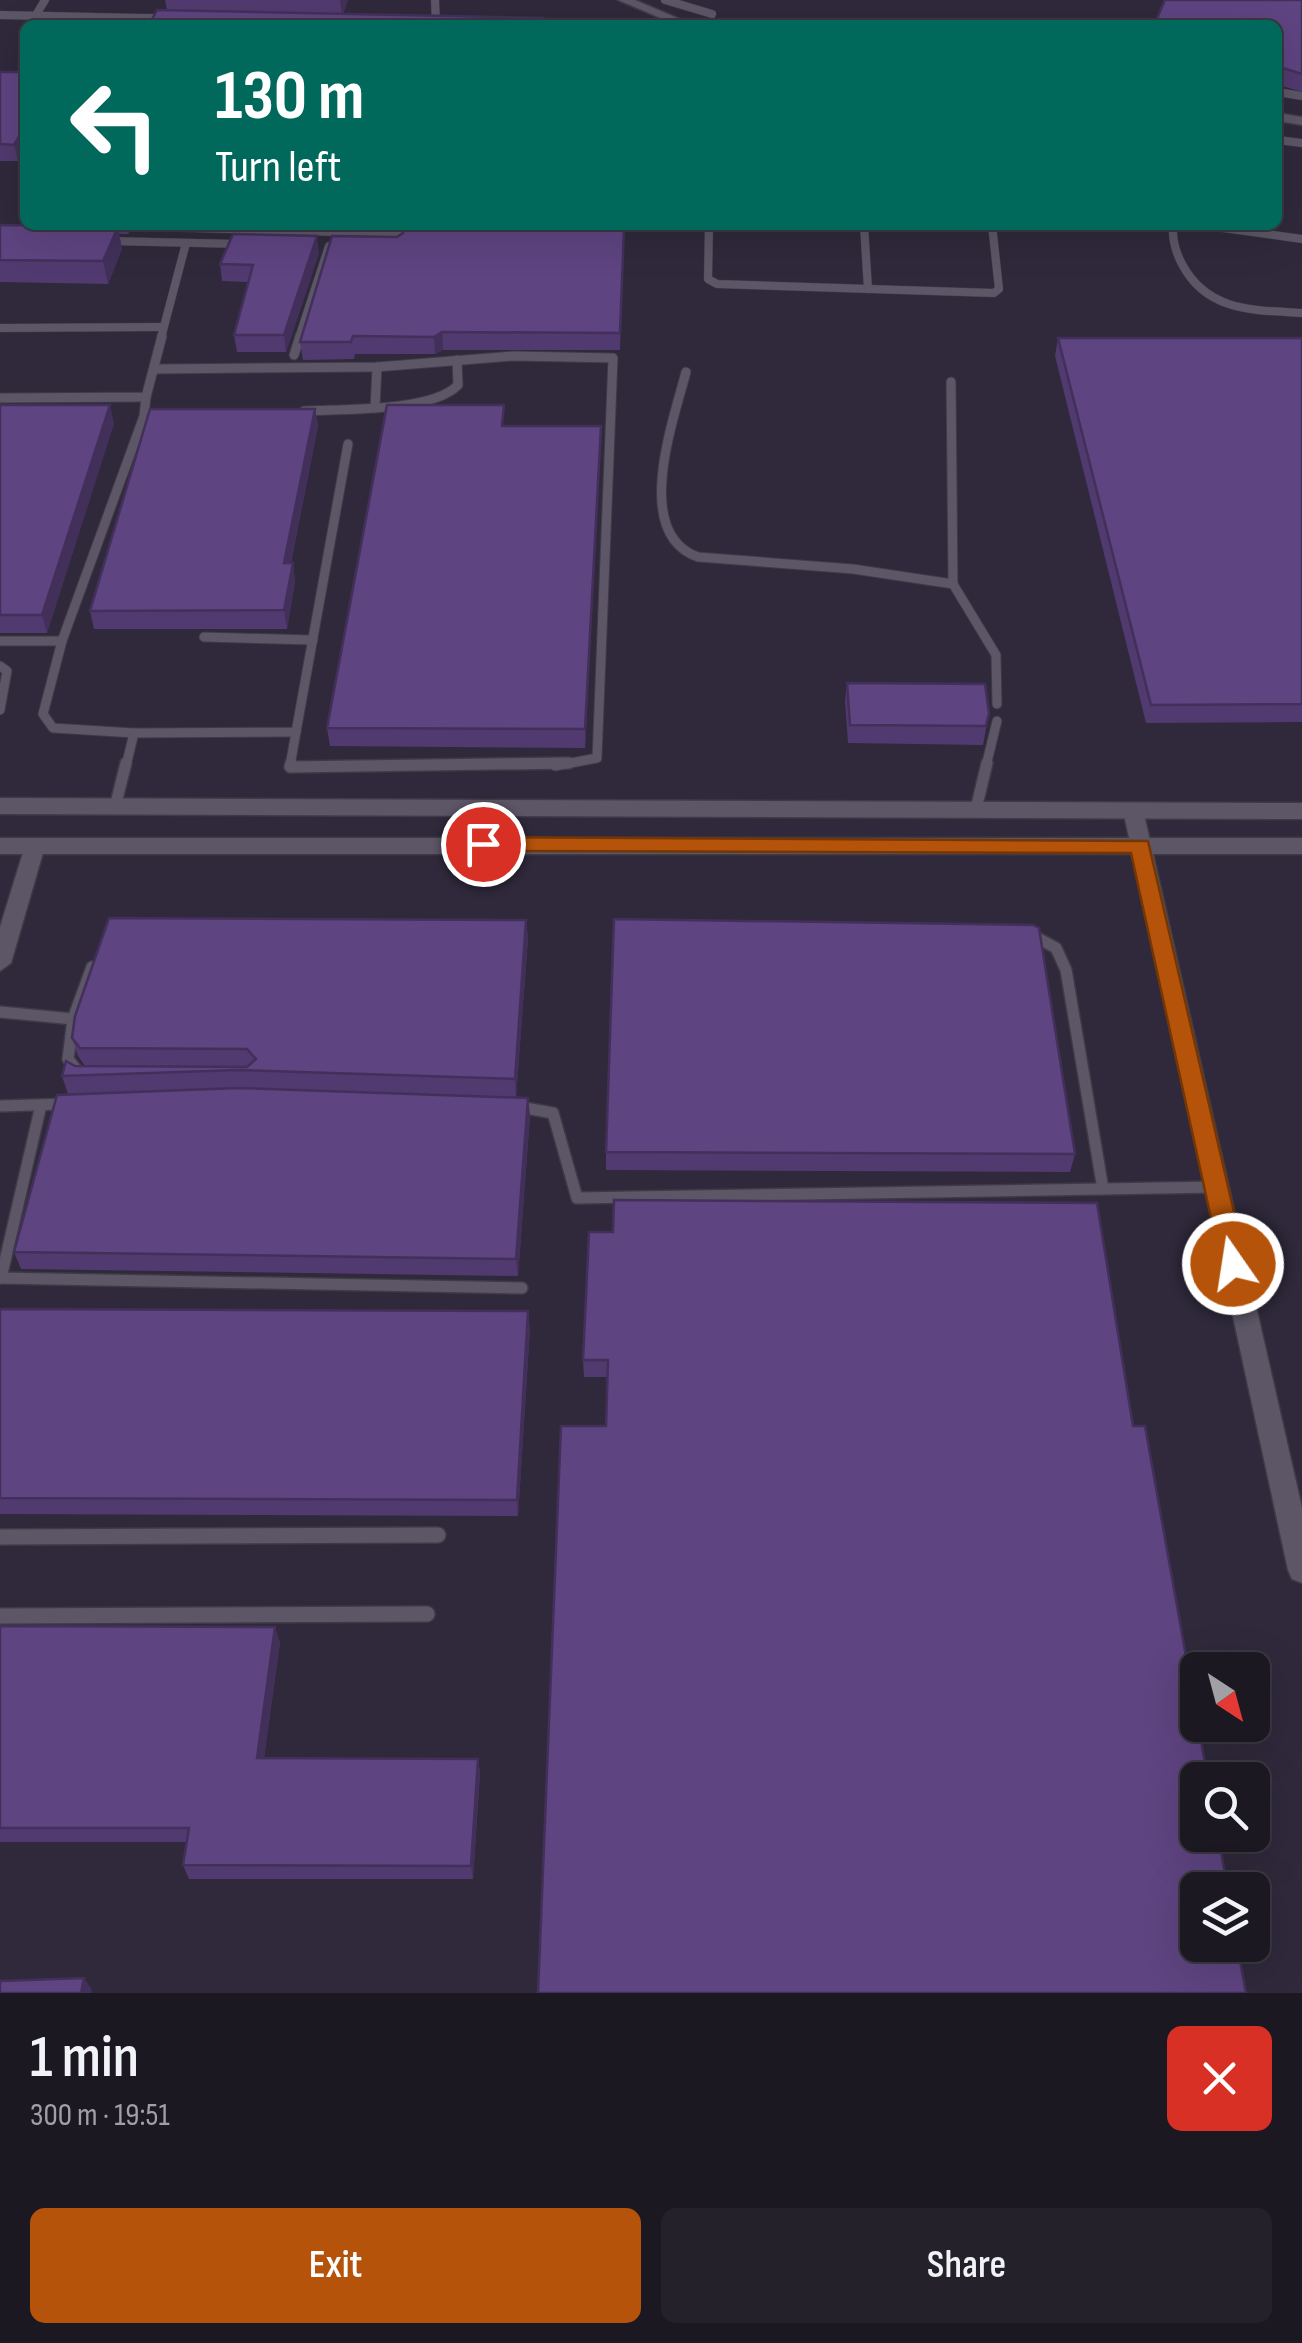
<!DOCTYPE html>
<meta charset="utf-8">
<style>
:root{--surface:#1c1822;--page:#25212a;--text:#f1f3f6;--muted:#a0a0a5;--line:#3a3740;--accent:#b45309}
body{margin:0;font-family:"Sofia Sans Condensed",sans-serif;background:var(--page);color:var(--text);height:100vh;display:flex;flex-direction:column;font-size:38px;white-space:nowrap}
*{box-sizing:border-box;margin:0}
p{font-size:32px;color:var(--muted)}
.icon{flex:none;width:55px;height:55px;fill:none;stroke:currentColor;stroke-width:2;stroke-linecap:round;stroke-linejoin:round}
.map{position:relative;height:1993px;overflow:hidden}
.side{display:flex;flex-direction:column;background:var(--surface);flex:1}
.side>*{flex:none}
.top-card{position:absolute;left:20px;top:20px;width:1262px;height:210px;border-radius:15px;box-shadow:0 10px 40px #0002,0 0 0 2px var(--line);background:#00695c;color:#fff;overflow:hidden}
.needle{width:65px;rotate:144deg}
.controls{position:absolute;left:1180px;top:1652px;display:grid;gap:20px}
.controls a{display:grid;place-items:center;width:90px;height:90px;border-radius:15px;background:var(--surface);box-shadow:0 10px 40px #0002,0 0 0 2px var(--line);font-size:50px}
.pin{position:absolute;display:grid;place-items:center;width:85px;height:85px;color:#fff;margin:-42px;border:5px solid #fff;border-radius:50%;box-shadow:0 2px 10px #0007}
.me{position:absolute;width:110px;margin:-55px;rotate:347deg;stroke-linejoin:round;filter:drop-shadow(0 0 8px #0008)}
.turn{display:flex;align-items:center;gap:35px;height:210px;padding:0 30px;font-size:45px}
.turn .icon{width:130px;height:130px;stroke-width:2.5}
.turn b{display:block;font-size:70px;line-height:85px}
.round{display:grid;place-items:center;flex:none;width:105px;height:105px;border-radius:15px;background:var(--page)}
.overview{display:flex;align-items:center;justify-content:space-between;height:170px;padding:0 30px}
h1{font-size:60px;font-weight:600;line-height:75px}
.action{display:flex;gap:20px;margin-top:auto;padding:20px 30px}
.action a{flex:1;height:115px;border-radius:15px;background:var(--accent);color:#fff;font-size:40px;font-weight:600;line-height:115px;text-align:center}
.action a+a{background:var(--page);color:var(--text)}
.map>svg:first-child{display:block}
</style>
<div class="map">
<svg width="1302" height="1993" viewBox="0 0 1302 1993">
<rect width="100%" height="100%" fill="#26202e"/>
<path fill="#2f293b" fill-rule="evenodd" d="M 0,0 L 1302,0 L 1302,1993 L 0,1993 ZM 25,25 L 1278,25 L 1278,225 L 25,225 ZM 1198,1670 L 1252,1670 L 1252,1725 L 1198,1725 ZM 1198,1780 L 1252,1780 L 1252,1835 L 1198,1835 ZM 1198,1890 L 1252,1890 L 1252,1945 L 1198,1945 Z"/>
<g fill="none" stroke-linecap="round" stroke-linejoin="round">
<defs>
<g id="service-far3">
<path d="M 435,0 L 436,25"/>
<path d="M 665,0 L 712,14"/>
<path d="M 0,15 L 142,18"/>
<path d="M 36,15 L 45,0"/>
<path d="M 138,25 L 142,18 L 164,18"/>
<path d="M 1278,92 L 1302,96"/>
<path d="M 1278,140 L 1302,143"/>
<path d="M 82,225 L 413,234"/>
<path d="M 709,225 L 708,279 L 717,284 L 994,293 L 999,289 L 992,225"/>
<path d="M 864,225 L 868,289"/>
<path d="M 1173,225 C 1172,240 1175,251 1182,264 C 1207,312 1254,310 1302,313"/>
<path d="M 1202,225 L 1302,239"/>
<path d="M 109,241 L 241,244"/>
<path d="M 0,328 L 162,327"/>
<path d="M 161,338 L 186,243"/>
<path d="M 299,338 L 329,246"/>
</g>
<g id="service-far2">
<path d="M 294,355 L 300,336"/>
<path d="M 157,369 L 377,367 L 513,356 L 613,358 L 597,758 L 555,766"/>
<path d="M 686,372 C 673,422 632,534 698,557 L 853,569 L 953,584 L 996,655 L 997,704"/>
<path d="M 951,382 L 953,584"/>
<path d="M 0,398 L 146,397 L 162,336"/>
<path d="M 375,408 L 377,367"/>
<path d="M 304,411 C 341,409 433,412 458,385 L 457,360"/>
<path d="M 204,637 L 313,640"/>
<path d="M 0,641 L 62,641"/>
<path d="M 0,666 L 7,671 L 0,710"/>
<path d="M 134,733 L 53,728 L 43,714 L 62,641 L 144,416 L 146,397"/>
<path d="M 126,766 L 134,733 L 296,732 L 348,444"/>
<path d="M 290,766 L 296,732"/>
<path d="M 986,766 L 997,721"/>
</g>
<g id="service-far1">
<path d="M 291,763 L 290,767 L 569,763"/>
<path d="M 115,807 L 126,763"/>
<path d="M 976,809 L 987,763"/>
<path d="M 1030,934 L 1056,948 L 1066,970 L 1103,1189"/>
<path d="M 0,1012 L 73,1019 L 68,1059 L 79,1073"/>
<path d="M 73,1019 L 92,967"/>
<path d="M 0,1106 L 66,1104"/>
<path d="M 514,1106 L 553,1113 L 577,1198 L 1216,1187"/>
<path d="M 0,1278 L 522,1288"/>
<path d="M 1,1278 L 41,1105"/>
</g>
<g id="service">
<path d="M 0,1537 L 438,1535"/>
<path d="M 0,1616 L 427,1614"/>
</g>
<g id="minor">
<path d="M 618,0 L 635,0 L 694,25 L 677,25 Z"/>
<path d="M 1278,113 L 1302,117 L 1302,125 L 1278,121 Z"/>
<path d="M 1133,803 L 1143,810 L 1302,1508 L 1302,1583 L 1292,1579 L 1288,1570 L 1123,810 Z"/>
<path d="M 35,839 L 45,846 L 11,963 L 0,971 L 0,927 L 25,846 Z"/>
</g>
<g id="tertiary">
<path d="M 0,798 L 1302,803 L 1302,819 L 0,814 Z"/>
<rect x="0" y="838" width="1302" height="16"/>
</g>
</defs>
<use href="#service-far3" stroke="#3f3b46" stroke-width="9"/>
<use href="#service-far2" stroke="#3f3b46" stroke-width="11"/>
<use href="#service-far1" stroke="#3f3b46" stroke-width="14"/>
<use href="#service" stroke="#3f3b46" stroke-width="18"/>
<use href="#minor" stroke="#3f3b46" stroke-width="3"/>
<use href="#tertiary" stroke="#3f3b46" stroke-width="3"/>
<use href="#service-far3" stroke="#5c5666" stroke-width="8"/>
<use href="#service-far2" stroke="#5c5666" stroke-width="9"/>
<use href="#service-far1" stroke="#5c5666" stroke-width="11"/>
<use href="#service" stroke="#5c5666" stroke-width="15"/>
<use href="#minor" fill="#5c5666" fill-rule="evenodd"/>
<use href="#tertiary" fill="#5c5666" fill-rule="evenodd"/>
</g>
<g fill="#513a6f">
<path d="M 165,0 L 348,0 L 343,14 L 167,10 Z"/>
<path d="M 1302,0 L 1302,92 L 1279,85 L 1278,86 L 1278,25 Z"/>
<path d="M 0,72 L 18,161 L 0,161 Z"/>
<path d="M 0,225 L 127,225 L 129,234 L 119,234 L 122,249 L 108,284 L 0,282 Z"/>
<path d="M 356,225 L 503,225 L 624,228 L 620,350 L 443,350 L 435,354 L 355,354 L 354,359 L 303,360 L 300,342 L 402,234 L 401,226 Z"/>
<path d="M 319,253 L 286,352 L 237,352 L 234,335 L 248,282 L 222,281 L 220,264 Z"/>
<path d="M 1058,338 L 1302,338 L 1302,722 L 1146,723 L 1055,356 Z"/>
<path d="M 0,405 L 114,423 L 47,633 L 0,633 Z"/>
<path d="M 315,409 L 318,426 L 291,563 L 293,563 L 295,582 L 287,629 L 94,629 L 90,611 Z"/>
<path d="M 505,426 L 601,426 L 585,748 L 330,746 L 327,728 Z"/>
<path d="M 847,683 L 989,713 L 983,745 L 848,743 L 845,701 Z"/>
<path d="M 526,920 L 528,938 L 516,1097 L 242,1088 L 68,1094 L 62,1076 L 75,1066 L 248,1067 L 85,1066 L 78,1056 L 72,1038 Z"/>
<path d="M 528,1098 L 530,1116 L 518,1276 L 21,1269 L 14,1252 Z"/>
<path d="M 606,1152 L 1075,1154 L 1070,1172 L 606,1170 Z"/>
<path d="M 589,1232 L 1133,1426 L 606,1426 L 607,1377 L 584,1377 L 583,1360 Z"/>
<path d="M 0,1309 L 530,1328 L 518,1516 L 0,1514 Z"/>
<path d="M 0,1626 L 280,1642 L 264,1758 L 478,1759 L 480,1773 L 473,1879 L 189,1879 L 183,1865 L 187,1842 L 0,1842 Z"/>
</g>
<g fill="#42305a">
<path d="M 340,0 L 348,0 L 342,15 Z"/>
<path d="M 1283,68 L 1279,85 L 1278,86 L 1278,72 Z"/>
<path d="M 25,126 L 25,149 L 18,161 L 14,145 Z"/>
<path d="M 118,227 L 122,249 L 108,284 L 103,261 Z"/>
<path d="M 317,236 L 319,253 L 286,352 L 284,335 Z"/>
<path d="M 442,332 L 443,350 L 435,354 L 434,337 Z"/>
<path d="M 110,405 L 114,423 L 47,633 L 42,615 Z"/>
<path d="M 315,409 L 318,426 L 287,582 L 284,563 Z"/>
<path d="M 601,426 L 601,444 L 585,748 L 585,729 Z"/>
<path d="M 293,563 L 295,582 L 287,629 L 284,610 Z"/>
<path d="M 526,920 L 528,938 L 516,1097 L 515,1079 Z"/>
<path d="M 528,1098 L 530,1116 L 518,1276 L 516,1259 Z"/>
<path d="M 528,1311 L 530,1328 L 518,1516 L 517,1500 Z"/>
<path d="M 275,1627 L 280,1642 L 262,1772 L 257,1758 Z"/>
<path d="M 478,1759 L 480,1773 L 473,1879 L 471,1866 Z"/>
<path d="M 84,1978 L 92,1990 L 91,1993 L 81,1993 Z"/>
</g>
<g fill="#5e4481" stroke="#42305a" stroke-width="2.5">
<path d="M 1165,0 L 1302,0 L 1302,74 L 1283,68 L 1278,72 L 1278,25 L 1154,25 Z"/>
<path d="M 157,10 L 543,18 L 541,25 L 149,25 Z"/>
<path d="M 0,72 L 25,72 L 25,126 L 14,145 L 0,144 Z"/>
<path d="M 0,225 L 118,227 L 103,261 L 0,260 Z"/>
<path d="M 401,225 L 624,228 L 620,333 L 442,332 L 434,337 L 353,336 L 351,342 L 300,342 L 332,236 L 397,237 L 403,233 Z"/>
<path d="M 233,234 L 317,236 L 284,335 L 234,335 L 253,265 L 220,264 Z"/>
<path d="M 1058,338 L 1302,338 L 1302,704 L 1151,705 Z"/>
<path d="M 0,405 L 110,405 L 42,615 L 0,615 Z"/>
<path d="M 387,405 L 504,405 L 502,426 L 601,426 L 585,729 L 327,728 Z"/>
<path d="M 150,409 L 315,409 L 284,563 L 293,563 L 284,610 L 90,611 Z"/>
<path d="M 847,683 L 985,684 L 989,713 L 986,726 L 850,725 Z"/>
<path d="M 109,918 L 526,920 L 515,1079 L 238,1070 L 62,1076 L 66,1061 L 75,1066 L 247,1067 L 256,1059 L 247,1049 L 80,1048 L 72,1038 L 75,1016 Z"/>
<path d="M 614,919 L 1033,925 L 1039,928 L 1075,1154 L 606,1152 Z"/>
<path d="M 238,1088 L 528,1098 L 516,1259 L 14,1252 L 57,1095 Z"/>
<path d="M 614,1200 L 1097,1203 L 1133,1426 L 1145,1426 L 1208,1780 L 1198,1780 L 1198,1835 L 1218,1835 L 1228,1890 L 1198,1890 L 1198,1945 L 1237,1945 L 1246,1993 L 538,1993 L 561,1426 L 606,1426 L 608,1360 L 583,1360 L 589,1232 L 613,1232 Z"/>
<path d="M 0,1309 L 528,1311 L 517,1500 L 0,1498 Z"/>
<path d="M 0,1626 L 275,1627 L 257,1758 L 478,1759 L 471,1866 L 183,1865 L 189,1828 L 0,1828 Z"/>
<path d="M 84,1978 L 81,1993 L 0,1993 L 0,1981 Z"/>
</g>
<path fill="#b45309" stroke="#753606" stroke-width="2.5" d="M 483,837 L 1148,841 L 1246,1264 L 1242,1271 L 1233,1274 L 1221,1264 L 1131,853 L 483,851 L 472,844 Z"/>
</svg>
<div class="controls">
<a><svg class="needle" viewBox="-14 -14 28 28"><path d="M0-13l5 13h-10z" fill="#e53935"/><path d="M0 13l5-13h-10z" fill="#a0a0a5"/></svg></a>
<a><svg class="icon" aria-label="search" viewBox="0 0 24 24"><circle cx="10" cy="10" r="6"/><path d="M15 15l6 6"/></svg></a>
<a><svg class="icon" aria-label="layers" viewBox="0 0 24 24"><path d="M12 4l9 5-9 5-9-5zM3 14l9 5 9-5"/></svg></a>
</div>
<div class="pin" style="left:483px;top:844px;background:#d93025"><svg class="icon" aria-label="arrive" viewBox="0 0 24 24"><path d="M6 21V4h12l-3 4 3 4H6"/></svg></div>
<svg class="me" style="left:1233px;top:1264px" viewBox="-20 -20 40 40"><circle r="17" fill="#b45309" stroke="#fff" stroke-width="3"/><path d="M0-11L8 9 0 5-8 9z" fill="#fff"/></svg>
<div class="top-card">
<div class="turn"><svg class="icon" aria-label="left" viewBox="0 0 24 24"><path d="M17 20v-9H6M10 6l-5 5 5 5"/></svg><div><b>130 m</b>Turn left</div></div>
</div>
</div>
<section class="side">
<div class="overview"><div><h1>1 min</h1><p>300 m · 19:51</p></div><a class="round" style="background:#d93025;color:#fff"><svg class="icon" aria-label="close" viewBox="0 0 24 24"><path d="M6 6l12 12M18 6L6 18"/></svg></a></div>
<div class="action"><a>Exit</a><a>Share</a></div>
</section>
